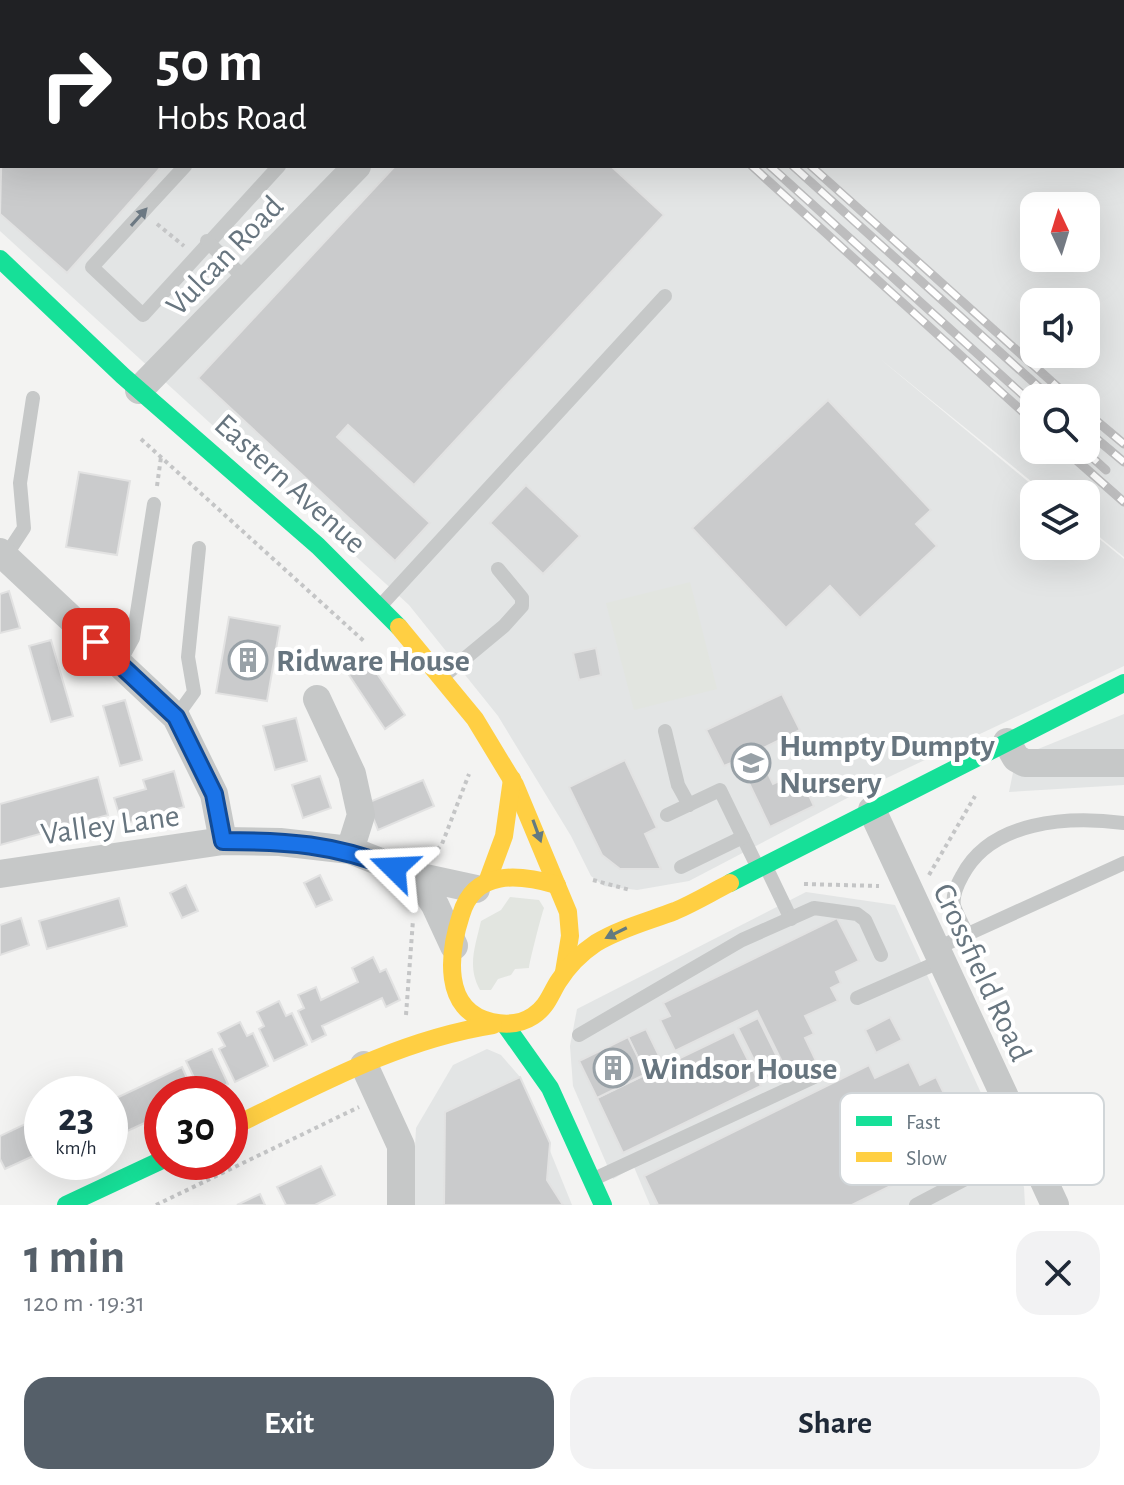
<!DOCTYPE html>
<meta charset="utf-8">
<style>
:root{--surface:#fff;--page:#f2f2f3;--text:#1f2937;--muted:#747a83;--accent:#555f69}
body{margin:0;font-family:"Alegreya Sans",sans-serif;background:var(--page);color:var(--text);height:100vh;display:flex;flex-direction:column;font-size:30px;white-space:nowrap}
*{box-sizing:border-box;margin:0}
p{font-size:26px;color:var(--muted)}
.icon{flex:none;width:44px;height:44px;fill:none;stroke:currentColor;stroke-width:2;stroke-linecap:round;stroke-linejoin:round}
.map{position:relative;height:1205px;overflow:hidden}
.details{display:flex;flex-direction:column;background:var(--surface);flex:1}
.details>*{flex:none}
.top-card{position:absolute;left:0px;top:0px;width:1124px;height:168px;box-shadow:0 8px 32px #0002;background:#202124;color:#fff;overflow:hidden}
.needle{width:52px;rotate:356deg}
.tools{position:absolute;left:1020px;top:192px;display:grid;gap:16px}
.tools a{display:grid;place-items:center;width:80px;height:80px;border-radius:16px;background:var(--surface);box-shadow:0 8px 32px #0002;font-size:40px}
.speed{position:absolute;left:24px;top:1076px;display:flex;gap:16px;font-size:40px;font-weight:700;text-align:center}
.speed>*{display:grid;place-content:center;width:104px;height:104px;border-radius:50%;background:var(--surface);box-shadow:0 8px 32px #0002;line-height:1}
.speed small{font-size:20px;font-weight:400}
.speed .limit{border:12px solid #d22;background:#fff;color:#111}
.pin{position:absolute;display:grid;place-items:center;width:68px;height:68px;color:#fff;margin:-34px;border-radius:16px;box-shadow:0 4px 12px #0006}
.me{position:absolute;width:88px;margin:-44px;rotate:291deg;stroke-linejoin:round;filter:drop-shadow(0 0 6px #0008)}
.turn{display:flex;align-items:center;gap:28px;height:168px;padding:0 24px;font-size:36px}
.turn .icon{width:104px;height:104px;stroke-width:2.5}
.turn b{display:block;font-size:56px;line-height:68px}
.round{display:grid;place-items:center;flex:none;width:84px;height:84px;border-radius:24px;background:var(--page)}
.summary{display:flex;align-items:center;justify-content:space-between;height:136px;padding:0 24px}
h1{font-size:48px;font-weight:700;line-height:60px;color:var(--accent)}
.button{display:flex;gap:16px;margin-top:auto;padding:16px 24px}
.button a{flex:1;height:92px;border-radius:24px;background:var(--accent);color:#fff;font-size:32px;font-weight:700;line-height:92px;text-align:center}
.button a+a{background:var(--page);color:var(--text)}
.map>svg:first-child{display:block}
</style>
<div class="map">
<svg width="1124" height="1205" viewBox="0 0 1124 1205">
<rect width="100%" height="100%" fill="#f3f3f2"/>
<g fill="#e3e5e5" fill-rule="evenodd">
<path d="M 0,0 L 775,2 L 2,2 L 2,166 L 1122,166 L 1122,2 L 778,2 L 1124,0 L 1124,557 L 1086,526 L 1086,494 L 1047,494 L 879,358 L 1043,494 L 1034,494 L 1034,546 L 1086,546 L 1086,528 L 1124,559 L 1124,666 L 874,784 L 689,881 L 637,890 L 604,886 L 591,876 L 571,836 L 498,716 L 409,605 L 0,231 ZM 1034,206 L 1086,206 L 1086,258 L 1034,258 ZM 1034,302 L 1086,302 L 1086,354 L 1034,354 ZM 1034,398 L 1086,398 L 1086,450 L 1034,450 Z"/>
<path d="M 1124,714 L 1124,785 L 1009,792 L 1016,758 Z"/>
<path d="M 806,892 L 895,905 L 1024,1187 L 1025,1205 L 650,1205 L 634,1167 L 613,1179 L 573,1086 L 570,1046 L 577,1009 Z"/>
<path d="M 487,1049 L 501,1055 L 520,1077 L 572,1205 L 412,1205 L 416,1128 L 453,1065 Z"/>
</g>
<g fill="#e2e5e0">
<path d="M 690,582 L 717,689 L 634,710 L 606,603 Z"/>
<path d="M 510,897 L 539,900 L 544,908 C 542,913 529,963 529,968 L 515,969 L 511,975 L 498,979 L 491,990 L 480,990 C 467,967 475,947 481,921 L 501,910 Z"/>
</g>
<g fill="#cacbcc" stroke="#e2e2e2" stroke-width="2">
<path d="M 119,0 L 306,0 L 307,1 L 118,2 Z"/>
<path d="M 936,0 L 1063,0 L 1066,2 L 934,2 Z"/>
<path d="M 0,8 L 2,108 L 0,110 Z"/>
<path d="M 1122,41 L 1124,42 L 1122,123 Z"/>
<path d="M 2,133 L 2,166 L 162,166 L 67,273 L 0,214 Z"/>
<path d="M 395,166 L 611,166 L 664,215 L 414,485 L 348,425 L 337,437 L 430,523 L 395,561 L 198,378 Z"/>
<path d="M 828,400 L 931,510 L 916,524 L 937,546 L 860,618 L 830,586 L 786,628 L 692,528 Z"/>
<path d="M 79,472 L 130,481 L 117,555 L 66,547 Z"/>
<path d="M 526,485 L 580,536 L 543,574 L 490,523 Z"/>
<path d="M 9,591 L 20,628 L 0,633 L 0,594 Z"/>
<path d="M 229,617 L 280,626 L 267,701 L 216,693 Z"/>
<path d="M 51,640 L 73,716 L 51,722 L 29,646 Z"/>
<path d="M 596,648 L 601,675 L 579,680 L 573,653 Z"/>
<path d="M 363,653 L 405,715 L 385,729 L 343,666 Z"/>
<path d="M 782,694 L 800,730 L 757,751 L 773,784 L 798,772 L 814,806 L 770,827 L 738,760 L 724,766 L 706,730 Z"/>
<path d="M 125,700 L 142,760 L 120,766 L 103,706 Z"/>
<path d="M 296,718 L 307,761 L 275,770 L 263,726 Z"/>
<path d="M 625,760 L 657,828 L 645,834 L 661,869 L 620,869 L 602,855 L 569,787 Z"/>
<path d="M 174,771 L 184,807 L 122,824 L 114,798 L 146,789 L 143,780 Z"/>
<path d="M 320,776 L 331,808 L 303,818 L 292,785 Z"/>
<path d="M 98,777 L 108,815 L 0,845 L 0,804 Z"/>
<path d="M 423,780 L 434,806 L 378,830 L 367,803 Z"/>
<path d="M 320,875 L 332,900 L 316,907 L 304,883 Z"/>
<path d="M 186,885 L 198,911 L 182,918 L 170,893 Z"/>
<path d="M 119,898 L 127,926 L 47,949 L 39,921 Z"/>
<path d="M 21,918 L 29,945 L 0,955 L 0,925 Z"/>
<path d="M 837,918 L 859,961 L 836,972 L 841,983 L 831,988 L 838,1001 L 805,1016 L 814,1034 L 805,1038 L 818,1065 L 790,1078 L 757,1011 L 675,1051 L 660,1020 L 670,1016 L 663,1003 Z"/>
<path d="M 373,957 L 380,972 L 386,969 L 400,1000 L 386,1007 L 382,998 L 322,1026 L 326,1035 L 312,1042 L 298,1011 L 304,1008 L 298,995 L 316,987 L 321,1000 L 358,982 L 352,968 Z"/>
<path d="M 279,1001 L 286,1016 L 292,1013 L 307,1045 L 274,1061 L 259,1029 L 264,1026 L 257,1012 Z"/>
<path d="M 890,1017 L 902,1040 L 876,1053 L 865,1030 Z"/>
<path d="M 758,1018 L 784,1071 L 764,1080 L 738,1028 Z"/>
<path d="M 240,1022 L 247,1036 L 253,1033 L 268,1066 L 235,1082 L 219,1049 L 225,1046 L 218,1033 Z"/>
<path d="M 646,1029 L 664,1066 L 646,1074 L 628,1037 Z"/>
<path d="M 734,1032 L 761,1086 L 623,1153 L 597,1098 Z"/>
<path d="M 628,1037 L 646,1074 L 597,1098 L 579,1061 Z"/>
<path d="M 212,1049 L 228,1084 L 213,1091 L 210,1085 L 200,1090 L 186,1061 Z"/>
<path d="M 909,1062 L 920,1085 L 936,1077 L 970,1147 L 852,1205 L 658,1205 L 644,1176 L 869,1065 L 875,1078 Z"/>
<path d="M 182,1067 L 194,1094 L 162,1094 L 162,1115 L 110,1139 L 110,1101 Z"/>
<path d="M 520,1077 L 550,1143 L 547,1180 L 563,1205 L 444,1205 L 445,1112 Z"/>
<path d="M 42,1116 L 42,1152 L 5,1169 L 0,1159 L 0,1136 Z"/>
<path d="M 321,1166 L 335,1195 L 315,1205 L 286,1205 L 277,1187 Z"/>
<path d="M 260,1194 L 265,1205 L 237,1205 Z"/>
</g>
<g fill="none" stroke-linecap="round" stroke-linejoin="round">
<g stroke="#c4c5c6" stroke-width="4" stroke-dasharray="4 4" stroke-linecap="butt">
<path d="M 157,224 L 184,246"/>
<path d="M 141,439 L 366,643"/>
<path d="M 157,486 L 161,457"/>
<path d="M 432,856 L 442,844 L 469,774"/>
<path d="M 929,875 L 975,796"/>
<path d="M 593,880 L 630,890"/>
<path d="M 804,884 L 879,886"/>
<path d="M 406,1015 L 413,920"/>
<path d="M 156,1205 L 359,1107"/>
</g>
<g stroke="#c6c8c8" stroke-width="14">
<path d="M 397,0 L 400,2"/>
<path d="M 439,0 L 441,2"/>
<path d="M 1119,0 L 1124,3"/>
<path d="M 911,2 L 916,0"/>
<path d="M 185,166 L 92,267 L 143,315 L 279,166"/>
<path d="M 207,241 L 248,282"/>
<path d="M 5,557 L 24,528 L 20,483 L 33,398"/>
<path d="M 384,602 L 665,296"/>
<path d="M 119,663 L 133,638 L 154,504"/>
<path d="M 445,675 L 504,626 L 522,606 L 522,598 L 498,569"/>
<path d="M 176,717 L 194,692 L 188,657 L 199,548"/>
<path d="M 665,731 L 678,785 L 689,805"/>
<path d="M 667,815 L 720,790 L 757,866"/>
<path d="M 681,867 L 743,837"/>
<path d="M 767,869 L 791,919"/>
<path d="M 967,934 C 963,925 957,915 954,906 C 952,895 957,885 962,876 C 991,820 1068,816 1124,823"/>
<path d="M 935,949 L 1124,863"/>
<path d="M 857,998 L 941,961"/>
<path d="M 579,1035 L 742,940 L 814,908 L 857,914 L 865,920 L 881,955"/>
<path d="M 596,1178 L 825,1072"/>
<path d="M 916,1205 L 1026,1147"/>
</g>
<g stroke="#c6c8c8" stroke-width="28">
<path d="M 346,0 L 347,2"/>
<path d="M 139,390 L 357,166"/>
<path d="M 0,552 L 176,717 L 214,794 L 223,841"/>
<path d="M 317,699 L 352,774 L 361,815 L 350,850"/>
<path d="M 1007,742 L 1016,758 L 1025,763 L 1124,763"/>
<path d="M 872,810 L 1055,1205"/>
<path d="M 0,874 L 223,841 L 280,842 L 350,850 L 416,876 L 476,889"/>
<path d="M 416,876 L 435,905 L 454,946"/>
<path d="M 364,1065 L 401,1146 L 401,1205"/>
</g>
<g stroke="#16e098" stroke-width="18">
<path d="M 0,259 L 123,376 L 318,546 L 399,627"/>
<path d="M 730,883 L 1124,683"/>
<path d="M 506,1026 L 550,1088 L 603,1205"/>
<path d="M 66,1205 L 162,1160"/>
</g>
<g stroke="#ffcf43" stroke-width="18">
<path d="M 399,627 L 475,719 L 515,785 L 568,912 L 570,936 L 564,972"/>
<path d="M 487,882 L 504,836 L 512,779"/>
<path d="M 557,885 C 519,874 474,869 461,915 C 449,952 441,1011 492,1022 C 506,1025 521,1024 533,1016 C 547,1007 550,995 558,982 C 568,966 581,953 596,943 C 621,928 649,921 675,911 C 694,903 712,892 730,883"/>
<path d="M 230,1128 C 316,1086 398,1040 493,1025"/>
</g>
<defs>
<g id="rail">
<path d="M 569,0 L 572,2"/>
<path d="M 588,0 L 590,2"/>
<path d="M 611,0 L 613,2"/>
<path d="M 627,0 L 629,2"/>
<path d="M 752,166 L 1034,422"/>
<path d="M 770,166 L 1034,405"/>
<path d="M 793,166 L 1051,398"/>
<path d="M 811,166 L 1070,398"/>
<path d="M 1086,412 L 1124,444"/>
<path d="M 1086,430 L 1124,462"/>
<path d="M 1065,450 L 1124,502"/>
<path d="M 1084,450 L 1106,470"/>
</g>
</defs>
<use href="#rail" stroke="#bdbdbe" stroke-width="9"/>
<use href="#rail" stroke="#fff" stroke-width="6" stroke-dasharray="18" stroke-linecap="butt"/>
</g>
<defs><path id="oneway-solid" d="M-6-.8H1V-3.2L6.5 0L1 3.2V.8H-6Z" transform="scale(2)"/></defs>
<use fill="#6c7983" href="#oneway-solid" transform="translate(139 217) rotate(-48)"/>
<g fill="#637a80">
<use href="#oneway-solid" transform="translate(537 831) rotate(70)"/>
<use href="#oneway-solid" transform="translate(616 933) rotate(154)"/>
</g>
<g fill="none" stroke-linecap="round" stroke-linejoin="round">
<defs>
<path id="route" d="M 96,642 L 176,717 L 214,794 L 223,841 C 287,841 334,844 394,868"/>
</defs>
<use href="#route" stroke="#114b97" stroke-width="20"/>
<use href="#route" stroke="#1a73e8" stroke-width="14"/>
</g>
<defs>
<symbol id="building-ring" viewBox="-11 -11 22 22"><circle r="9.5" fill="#fff" stroke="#98a1a7" stroke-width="1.5"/><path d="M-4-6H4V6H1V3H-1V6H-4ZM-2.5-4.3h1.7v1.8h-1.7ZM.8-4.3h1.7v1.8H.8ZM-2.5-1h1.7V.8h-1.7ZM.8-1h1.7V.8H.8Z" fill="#98a1a7"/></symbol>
<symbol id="school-ring" viewBox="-11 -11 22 22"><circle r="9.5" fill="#fff" stroke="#98a1a7" stroke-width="1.5"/><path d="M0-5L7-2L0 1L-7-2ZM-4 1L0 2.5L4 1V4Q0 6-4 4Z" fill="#98a1a7"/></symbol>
</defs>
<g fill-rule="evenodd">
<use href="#building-ring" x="226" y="638" width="44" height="44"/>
<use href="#school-ring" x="729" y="741" width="44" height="44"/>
<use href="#building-ring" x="591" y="1046" width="44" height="44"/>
</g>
<g text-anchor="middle" stroke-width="8" stroke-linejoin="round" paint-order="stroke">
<g font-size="32" fill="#67757f" stroke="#fff">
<text transform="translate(224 255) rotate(-46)" y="11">Vulcan Road</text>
<text transform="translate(291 483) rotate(42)" y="11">Eastern Avenue</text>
<text transform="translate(110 824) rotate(-8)" y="11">Valley Lane</text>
<text transform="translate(983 972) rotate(65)" y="11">Crossfield Road</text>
</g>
<g font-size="32" font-weight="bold" fill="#67757f" stroke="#fff" text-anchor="start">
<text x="276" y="671">Ridware House</text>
<text x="779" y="756">Humpty Dumpty<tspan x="779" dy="37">Nursery</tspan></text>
<text x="641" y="1079">Windsor House</text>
</g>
</g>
<rect x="840" y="1093" width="264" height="92" rx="12" fill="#fff" stroke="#d1d6d9" stroke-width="2"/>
<rect x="856" y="1116" width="36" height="10" fill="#16e098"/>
<rect x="856" y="1152" width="36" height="10" fill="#ffcf43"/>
<g font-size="22" fill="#67757f">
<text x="906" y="1129">Fast</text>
<text x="906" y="1165">Slow</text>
</g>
</svg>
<div class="tools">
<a><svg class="needle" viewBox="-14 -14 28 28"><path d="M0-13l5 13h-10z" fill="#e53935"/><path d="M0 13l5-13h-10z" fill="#747a83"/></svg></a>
<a><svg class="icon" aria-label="sound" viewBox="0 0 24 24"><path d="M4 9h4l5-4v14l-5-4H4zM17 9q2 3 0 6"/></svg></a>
<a><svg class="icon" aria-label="search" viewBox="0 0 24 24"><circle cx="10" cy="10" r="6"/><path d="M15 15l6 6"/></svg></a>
<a><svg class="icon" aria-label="layers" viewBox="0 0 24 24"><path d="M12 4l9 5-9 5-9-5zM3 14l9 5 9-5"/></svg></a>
</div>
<div class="speed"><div>23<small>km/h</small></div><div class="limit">30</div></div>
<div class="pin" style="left:96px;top:642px;background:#d93025"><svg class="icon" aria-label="arrive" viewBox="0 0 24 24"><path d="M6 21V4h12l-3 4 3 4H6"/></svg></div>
<svg class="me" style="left:394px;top:868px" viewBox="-20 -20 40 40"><path d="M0-17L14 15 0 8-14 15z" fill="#1a73e8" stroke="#fff" stroke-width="4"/></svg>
<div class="top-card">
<div class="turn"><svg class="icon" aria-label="right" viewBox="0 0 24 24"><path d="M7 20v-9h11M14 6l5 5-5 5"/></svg><div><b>50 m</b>Hobs Road</div></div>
</div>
</div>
<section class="details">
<div class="summary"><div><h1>1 min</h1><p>120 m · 19:31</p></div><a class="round"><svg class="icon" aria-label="close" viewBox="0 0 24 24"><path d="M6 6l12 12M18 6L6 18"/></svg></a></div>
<div class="button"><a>Exit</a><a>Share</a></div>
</section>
